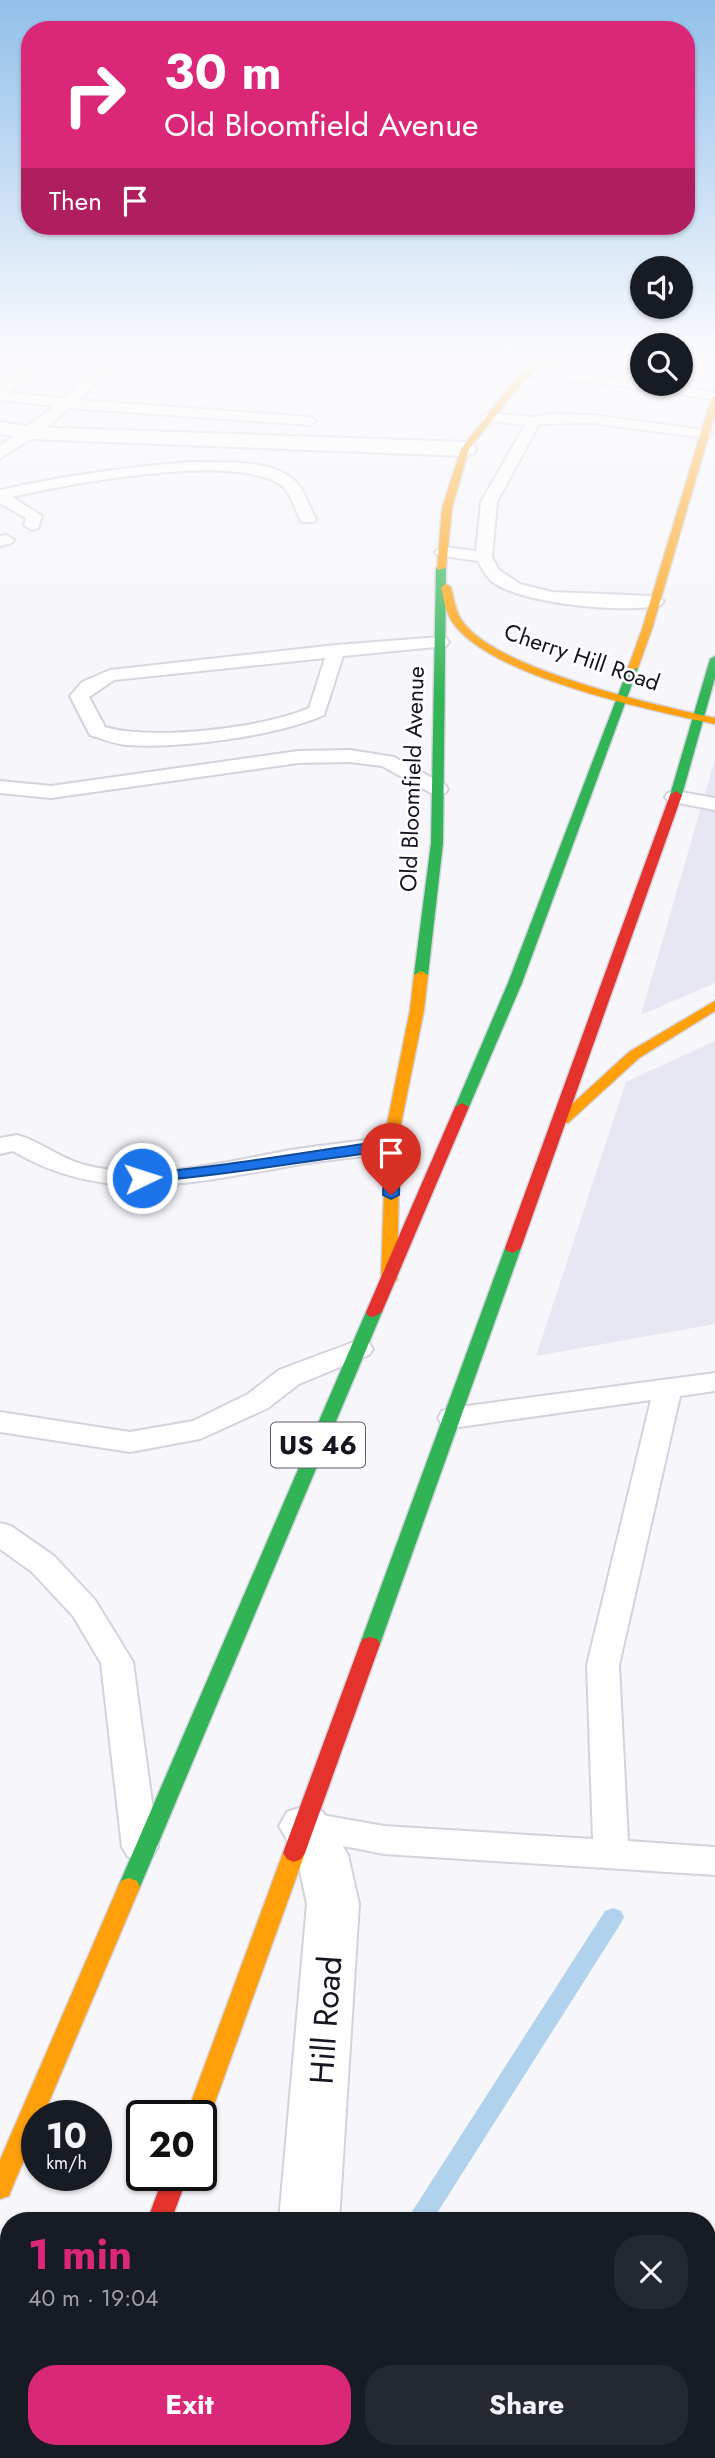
<!DOCTYPE html>
<meta charset="utf-8">
<style>
:root{--surface:#171b24;--page:#242831;--text:#f1f3f6;--muted:#9ea1a6;--accent:#db2777}
body{margin:0;font-family:Jost,sans-serif;background:var(--page);color:var(--text);height:100vh;display:flex;flex-direction:column;font-size:26px;white-space:nowrap}
*{box-sizing:border-box;margin:0}
p{font-size:23px;color:var(--muted)}
.icon{flex:none;width:38px;height:38px;fill:none;stroke:currentColor;stroke-width:2;stroke-linecap:round;stroke-linejoin:round}
.map{position:relative;flex:1;overflow:hidden}
.sheet{position:absolute;left:0px;top:2212px;width:716px;height:247px;display:flex;flex-direction:column;background:var(--surface);border-radius:28px 28px 0 0;box-shadow:0 2px 5px #0004}
.sheet>*{flex:none}
.guide{position:absolute;left:21px;top:21px;width:674px;height:214px;border-radius:28px;box-shadow:0 2px 5px #0004;background:#db2777;color:#fff;overflow:hidden}
.buttons{position:absolute;left:630px;top:256px;display:grid;gap:14px}
.buttons a{display:grid;place-items:center;width:63px;height:63px;border-radius:50%;background:var(--surface);box-shadow:0 2px 5px #0004;font-size:35px}
.speed{position:absolute;left:21px;top:2100px;display:flex;gap:14px;font-size:35px;font-weight:700;text-align:center}
.speed>*{display:grid;place-content:center;width:91px;height:91px;border-radius:50%;background:var(--surface);box-shadow:0 2px 5px #0004;line-height:1}
.speed small{font-size:18px;font-weight:400}
.speed .limit{border:4px solid #111;border-radius:10px;background:#fff;color:#111}
.pin{position:absolute;display:grid;place-items:center;width:60px;height:60px;color:#fff;margin:-72px -30px;border-radius:50% 50% 50% 0;rotate:-45deg;box-shadow:0 0 7px #0007}
.pin .icon{rotate:45deg}
.me{position:absolute;width:77px;margin:-38px;rotate:86deg;stroke-linejoin:round;filter:drop-shadow(0 0 5px #0008)}
.turn{display:flex;align-items:center;gap:24px;height:147px;padding:0 28px;font-size:32px}
.turn .icon{width:91px;height:91px;stroke-width:2.5}
.turn b{display:block;font-size:49px;line-height:60px}
.then{display:flex;align-items:center;height:66px;padding:0 28px;background:#0003;gap:14px;font-size:26px}
.round{display:grid;place-items:center;flex:none;width:74px;height:74px;border-radius:28px;background:var(--page)}
.overview{display:flex;align-items:center;justify-content:space-between;height:119px;padding:0 28px}
h1{font-size:42px;font-weight:700;line-height:52px;color:var(--accent)}
.button{display:flex;gap:14px;margin-top:auto;padding:14px 28px}
.button a{flex:1;height:80px;border-radius:28px;background:var(--accent);color:#fff;font-size:28px;font-weight:700;line-height:80px;text-align:center}
.button a+a{background:var(--page);color:var(--text)}
.map>svg:first-child{display:block}
</style>
<div class="map">
<svg width="715" height="2458" viewBox="0 0 715 2458">
<rect width="100%" height="100%" fill="#f6f6fb"/>
<g fill="#e7e7f3">
<path d="M 715,759 L 715,983 L 641,1015 Z"/>
<path d="M 715,1041 L 715,1324 L 536,1356 L 626,1082 Z"/>
</g>
<g fill="none" stroke-linecap="round" stroke-linejoin="round">
<path fill="#b1d2ec" fill-rule="evenodd" d="M 613,1908 L 621,1911 L 624,1917 L 621,1923 L 432,2221 L 406,2221 L 605,1911 Z"/>
<defs>
<g id="lane">
<path d="M 35,356 L 51,356 L 9,393 L 64,398 L 110,356 L 125,356 L 79,400 L 309,417 L 316,421 L 309,425 L 70,408 L 36,436 L 0,458 L 0,446 L 55,406 L 0,400 L 0,386 Z"/>
<path d="M 603,356 L 617,356 L 617,357 L 610,361 Z"/>
<path d="M 633,356 L 642,356 L 642,362 L 634,362 Z"/>
<path d="M 531,368 L 715,392 L 715,400 L 656,390 L 526,375 L 524,372 Z"/>
<path d="M 488,413 L 534,417 L 550,414 L 593,415 L 710,431 L 712,434 L 705,438 L 593,423 L 539,424 L 497,502 L 492,557 L 499,570 L 520,584 L 552,592 L 655,596 L 664,601 L 661,605 C 625,614 525,604 494,583 C 487,578 482,569 478,561 L 437,555 L 435,552 L 443,547 L 476,551 L 481,502 L 525,425 L 483,420 L 481,417 Z"/>
<path d="M 191,462 C 222,463 269,458 294,480 C 305,490 309,507 316,519 L 314,522 L 302,522 C 295,512 292,493 281,485 C 233,452 69,484 12,497 L 42,516 L 38,528 L 32,530 L 24,525 L 26,518 L 0,503 L 0,490 C 63,476 127,467 191,462 Z"/>
<path d="M 6,535 L 14,540 L 12,543 L 0,546 L 0,536 Z"/>
<path d="M 440,637 L 446,638 L 449,642 L 446,646 L 343,656 L 324,715 C 277,736 179,749 127,745 C 115,744 102,739 90,735 L 70,696 L 82,682 L 110,670 L 336,645 ZM 325,658 L 309,708 C 264,728 152,741 105,727 L 89,697 L 114,680 Z"/>
<path d="M 350,750 L 394,757 L 445,785 L 448,789 L 445,793 L 431,793 L 382,766 L 350,762 L 298,763 L 51,798 L 0,793 L 0,781 L 51,786 L 298,751 Z"/>
<path d="M 675,791 L 715,798 L 715,810 L 668,801 L 665,797 L 668,793 Z"/>
<path d="M 17,1135 C 41,1141 60,1159 85,1165 C 152,1182 225,1162 291,1150 C 325,1145 358,1141 392,1137 L 401,1140 L 405,1145 L 401,1150 L 392,1153 C 358,1157 324,1160 290,1166 C 193,1183 104,1205 13,1151 L 0,1154 L 0,1138 Z"/>
<path d="M 359,1340 L 369,1343 L 373,1349 L 369,1355 L 299,1384 L 268,1408 L 200,1439 L 130,1452 L 0,1432 L 0,1412 L 130,1432 L 193,1421 L 248,1394 L 279,1370 Z"/>
<path d="M 715,1373 L 715,1391 L 680,1396 L 619,1665 L 628,1841 L 715,1847 L 715,1875 L 384,1854 L 293,1836 L 288,1826 L 293,1816 L 305,1812 L 384,1826 L 593,1839 L 587,1665 L 651,1400 L 452,1428 L 442,1425 L 438,1418 L 442,1411 L 452,1408 Z"/>
<path d="M 0,1523 L 11,1526 L 54,1556 L 95,1600 L 133,1662 L 158,1847 L 152,1857 L 140,1861 L 128,1857 L 122,1847 L 101,1663 L 73,1616 L 32,1572 L 0,1549 Z"/>
</g>
<g id="street">
<path d="M 0,422 L 31,427 L 465,442 L 473,444 L 476,449 L 473,454 L 465,456 L 31,439 L 0,434 Z"/>
<path d="M 305,1806 L 323,1812 L 348,1855 L 359,1904 L 339,2221 L 279,2221 L 307,1904 L 297,1857 L 279,1826 L 287,1812 Z"/>
<path d="M 261,2450 L 325,2450 L 324,2458 L 260,2458 Z"/>
</g>
<g id="fast">
<path d="M 441,565 L 446,568 L 443,843 L 428,975 L 421,979 L 414,975 L 431,843 L 436,568 Z"/>
<path d="M 715,656 L 715,678 L 682,795 L 680,798 L 672,798 L 670,795 L 710,659 Z"/>
<path d="M 629,666 L 638,668 L 522,983 L 469,1107 L 467,1110 L 457,1110 L 455,1107 L 508,983 Z"/>
<path d="M 513,1243 L 521,1248 L 380,1644 L 377,1649 L 370,1651 L 363,1649 L 360,1644 L 505,1248 Z"/>
<path d="M 374,1307 L 382,1312 L 140,1887 L 137,1893 L 129,1896 L 121,1893 L 118,1887 L 366,1312 Z"/>
</g>
<g id="slow">
<path d="M 546,356 L 556,356 L 523,381 L 469,449 L 452,508 L 446,568 L 437,570 L 442,508 L 461,449 L 517,377 Z"/>
<path d="M 715,396 L 715,414 L 652,629 L 638,668 L 629,670 L 628,668 L 642,629 L 711,399 Z"/>
<path d="M 446,584 L 451,587 C 454,599 456,613 463,622 C 498,670 656,705 715,718 L 715,724 C 650,710 498,678 456,627 C 446,616 444,601 441,587 Z"/>
<path d="M 421,971 L 428,975 L 424,1010 L 400,1129 L 397,1280 L 389,1285 L 381,1280 L 386,1129 L 410,1010 L 414,975 Z"/>
<path d="M 715,1001 L 715,1011 L 639,1058 L 568,1123 L 558,1123 L 556,1120 L 558,1117 L 629,1052 Z"/>
<path d="M 294,1844 L 301,1847 L 305,1853 L 210,2116 L 206,2123 L 201,2125 L 201,2116 L 186,2116 L 283,1853 L 287,1847 Z"/>
<path d="M 129,1878 L 137,1881 L 140,1887 L 43,2116 L 37,2116 L 37,2130 L 12,2188 L 9,2196 L 0,2199 L 0,2160 L 118,1887 L 121,1881 Z"/>
<path d="M 62,2450 L 88,2450 L 85,2458 L 59,2458 Z"/>
</g>
<g id="jam">
<path d="M 676,791 L 682,795 L 521,1248 L 513,1253 L 507,1251 L 505,1248 L 670,795 Z"/>
<path d="M 462,1103 L 469,1107 L 382,1312 L 374,1317 L 368,1316 L 366,1312 L 455,1107 Z"/>
<path d="M 370,1637 L 377,1639 L 380,1644 L 305,1853 L 301,1859 L 294,1862 L 287,1859 L 283,1853 L 360,1644 L 363,1639 Z"/>
<path d="M 164,2175 L 188,2175 L 171,2221 L 147,2221 Z"/>
</g>
</defs>
<use href="#lane" stroke="#d4d3dd" stroke-width="4"/>
<use href="#street" stroke="#d4d3dd" stroke-width="4"/>
<use href="#fast" stroke="#d4d3dd" stroke-width="3"/>
<use href="#slow" stroke="#d4d3dd" stroke-width="3"/>
<use href="#jam" stroke="#d4d3dd" stroke-width="3"/>
<use href="#lane" fill="#fefefe" fill-rule="evenodd"/>
<use href="#street" fill="#fefefe" fill-rule="evenodd"/>
<use href="#fast" fill="#30b455" fill-rule="evenodd"/>
<use href="#slow" fill="#ff9f0a" fill-rule="evenodd"/>
<use href="#jam" fill="#e5322d" fill-rule="evenodd"/>
</g>
<linearGradient id="sky" x2="0" y2="1"><stop stop-color="#92c0ea"/><stop offset="0.51" stop-color="#fbfbfd"/><stop offset="1" stop-color="#fbfbfd" stop-opacity="0"/></linearGradient>
<rect width="715" height="701" fill="url(#sky)"/>
<path fill="#1a73e8" stroke="#114b97" stroke-width="2" d="M 392,1140 L 400,1145 L 399,1195 L 391,1199 L 383,1195 L 385,1151 C 303,1161 223,1176 142,1182 L 134,1178 L 142,1173 C 226,1167 309,1151 392,1140 Z"/>
<g text-anchor="middle" stroke-width="5" stroke-linejoin="round" paint-order="stroke">
<g font-size="23" fill="#171521" stroke="#fff">
<text transform="translate(582 657) rotate(19)" y="8">Cherry Hill Road</text>
<text transform="translate(412 779) rotate(-88)" y="8">Old Bloomfield Avenue</text>
</g>
<rect fill="#fff" stroke="#5d5b64" stroke-width="2" x="271" y="1422.5" width="94" height="45" rx="5"/>
<g font-size="26" font-weight="bold" fill="#171521">
<text x="318" y="1454">US 46</text>
</g>
<g font-size="33" fill="#171521" stroke="#fff">
<text transform="translate(325 2020) rotate(-86)" y="12">Hill Road</text>
</g>
</g>
</svg>
<div class="buttons">
<a><svg class="icon" aria-label="sound" viewBox="0 0 24 24"><path d="M4 9h4l5-4v14l-5-4H4zM17 9q2 3 0 6"/></svg></a>
<a><svg class="icon" aria-label="search" viewBox="0 0 24 24"><circle cx="10" cy="10" r="6"/><path d="M15 15l6 6"/></svg></a>
</div>
<div class="speed"><div>10<small>km/h</small></div><div class="limit">20</div></div>
<div class="pin" style="left:391px;top:1195px;background:#d93025"><svg class="icon" aria-label="arrive" viewBox="0 0 24 24"><path d="M6 21V4h12l-3 4 3 4H6"/></svg></div>
<svg class="me" style="left:142px;top:1178px" viewBox="-20 -20 40 40"><circle r="17" fill="#1a73e8" stroke="#fff" stroke-width="3"/><path d="M0-11L8 9 0 5-8 9z" fill="#fff"/></svg>
<div class="guide">
<div class="turn"><svg class="icon" aria-label="right" viewBox="0 0 24 24"><path d="M7 20v-9h11M14 6l5 5-5 5"/></svg><div><b>30 m</b>Old Bloomfield Avenue</div></div>
<div class="then">Then<svg class="icon" aria-label="arrive" viewBox="0 0 24 24"><path d="M6 21V4h12l-3 4 3 4H6"/></svg></div>
</div>
<section class="sheet">
<div class="overview"><div><h1>1 min</h1><p>40 m · 19:04</p></div><a class="round"><svg class="icon" aria-label="close" viewBox="0 0 24 24"><path d="M6 6l12 12M18 6L6 18"/></svg></a></div>
<div class="button"><a>Exit</a><a>Share</a></div>
</section>
</div>
